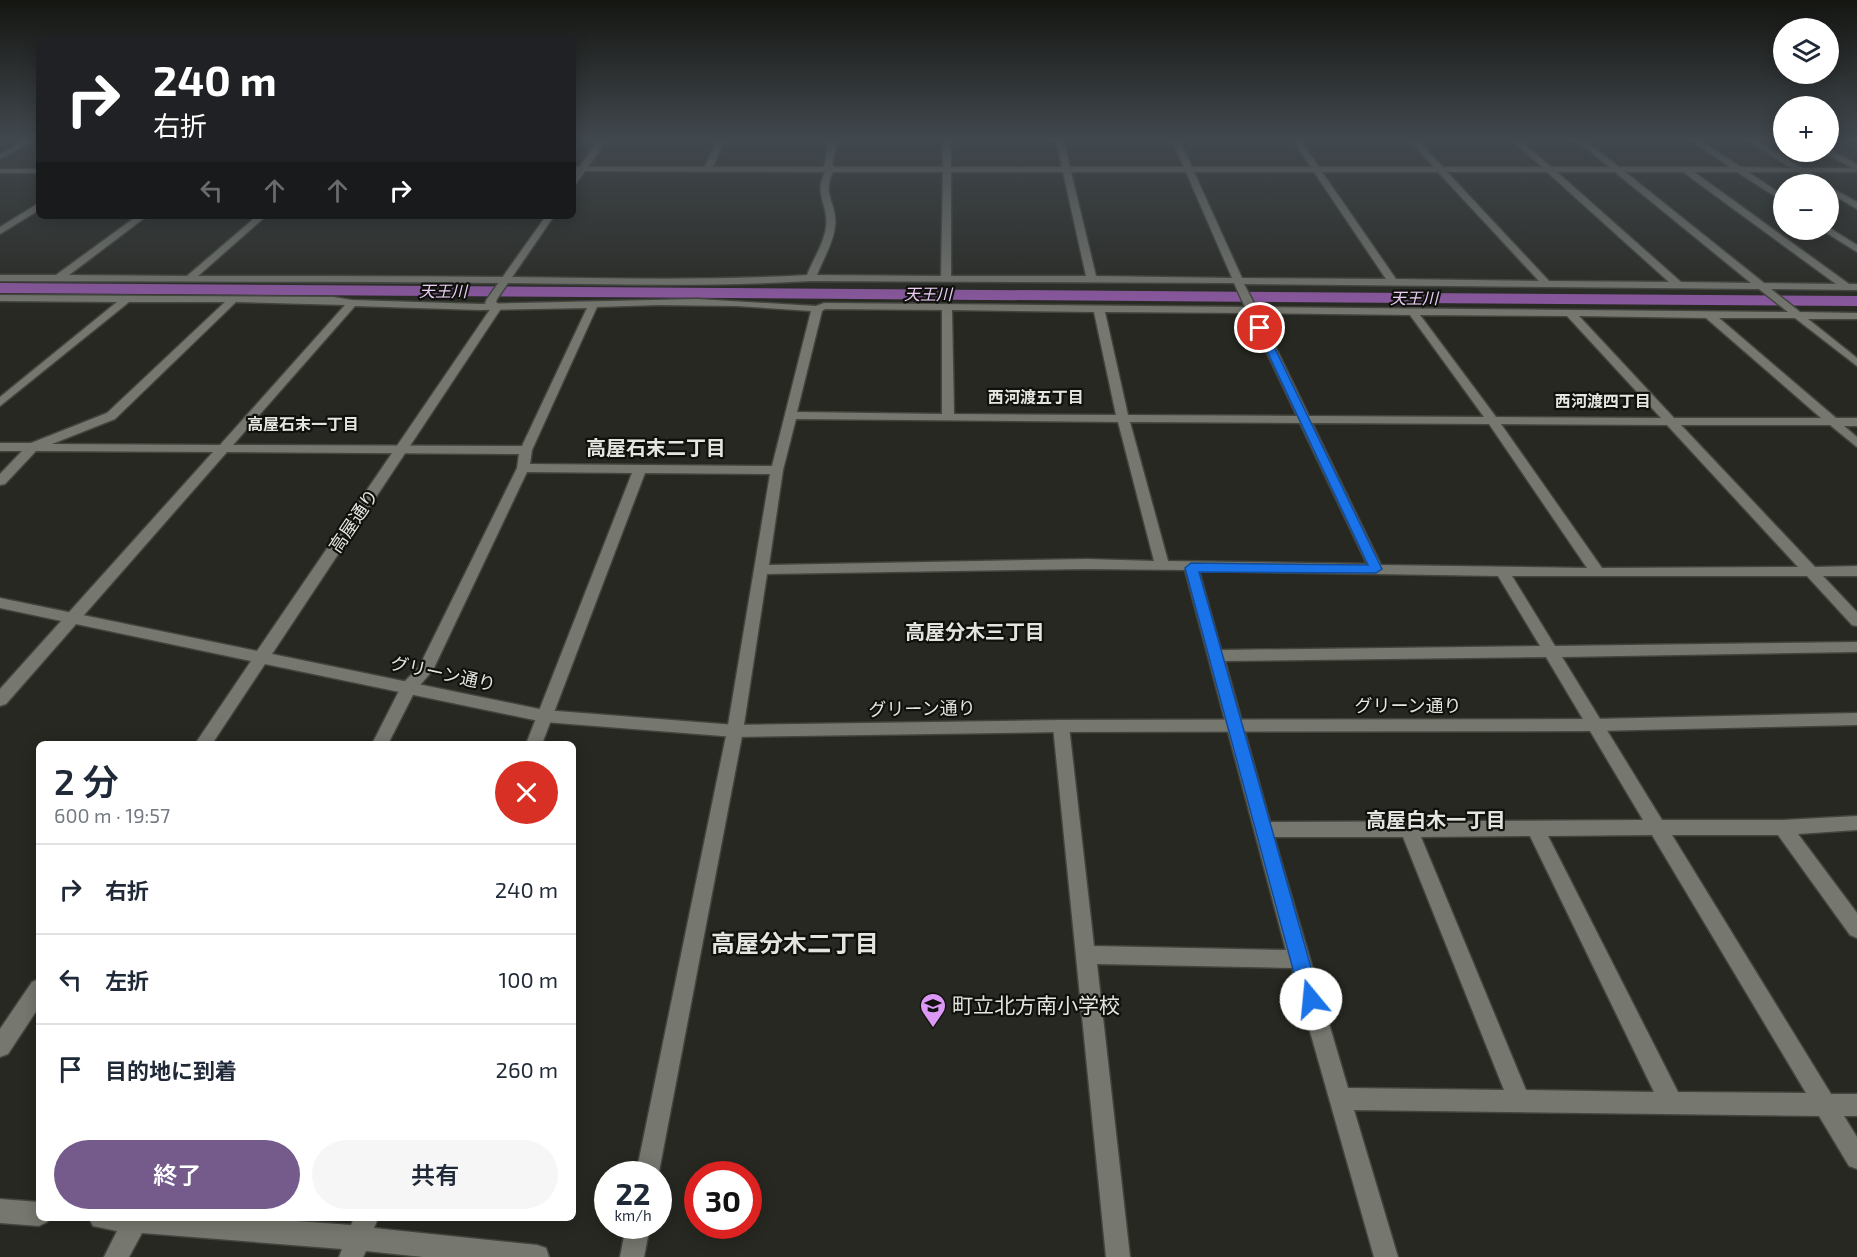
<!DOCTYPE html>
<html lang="ja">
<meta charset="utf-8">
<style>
:root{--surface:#fff;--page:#f6f6f7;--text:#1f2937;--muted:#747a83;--line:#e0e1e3;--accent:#745b8c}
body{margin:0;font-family:"Exo 2","Noto Sans JP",sans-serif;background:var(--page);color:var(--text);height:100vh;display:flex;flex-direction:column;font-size:22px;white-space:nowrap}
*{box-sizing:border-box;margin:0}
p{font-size:20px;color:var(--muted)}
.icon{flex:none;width:33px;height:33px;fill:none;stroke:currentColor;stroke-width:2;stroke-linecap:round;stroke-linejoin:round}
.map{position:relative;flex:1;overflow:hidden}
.details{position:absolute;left:36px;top:741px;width:540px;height:480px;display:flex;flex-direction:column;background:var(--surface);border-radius:9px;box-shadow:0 3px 15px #0003}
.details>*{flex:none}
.guide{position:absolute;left:36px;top:36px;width:540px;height:183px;border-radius:9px;box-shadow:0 3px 15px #0003;background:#202124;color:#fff;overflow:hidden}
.tools{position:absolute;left:1773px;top:18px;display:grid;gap:12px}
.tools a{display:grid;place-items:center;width:66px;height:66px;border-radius:50%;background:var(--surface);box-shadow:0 3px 15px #0003;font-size:30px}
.speed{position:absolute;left:594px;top:1161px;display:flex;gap:12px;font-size:30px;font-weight:700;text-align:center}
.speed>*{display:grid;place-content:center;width:78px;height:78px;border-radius:50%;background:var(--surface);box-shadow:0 3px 15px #0003;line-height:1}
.speed small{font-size:15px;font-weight:400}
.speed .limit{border:9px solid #d22;background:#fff;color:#111}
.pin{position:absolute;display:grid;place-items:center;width:51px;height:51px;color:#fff;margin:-26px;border:3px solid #fff;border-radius:50%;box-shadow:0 2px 6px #0007}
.me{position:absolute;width:66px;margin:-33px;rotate:343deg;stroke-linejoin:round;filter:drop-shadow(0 0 4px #0008)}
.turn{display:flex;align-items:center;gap:21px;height:126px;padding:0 18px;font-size:27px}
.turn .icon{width:78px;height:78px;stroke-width:2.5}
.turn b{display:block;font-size:42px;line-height:51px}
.lanes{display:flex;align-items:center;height:57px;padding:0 18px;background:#0003;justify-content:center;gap:30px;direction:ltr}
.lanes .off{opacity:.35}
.round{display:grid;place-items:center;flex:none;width:63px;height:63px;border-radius:32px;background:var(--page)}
.headline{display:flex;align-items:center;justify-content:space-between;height:102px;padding:0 18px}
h1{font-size:36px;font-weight:600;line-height:45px}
.primary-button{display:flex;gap:12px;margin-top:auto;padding:12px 18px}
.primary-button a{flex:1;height:69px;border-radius:36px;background:var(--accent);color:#fff;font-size:24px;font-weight:600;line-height:69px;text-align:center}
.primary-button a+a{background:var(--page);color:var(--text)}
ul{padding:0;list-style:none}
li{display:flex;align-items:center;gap:18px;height:90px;padding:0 18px;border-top:2px solid var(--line)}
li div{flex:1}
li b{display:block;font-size:22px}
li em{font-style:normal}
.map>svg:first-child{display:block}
</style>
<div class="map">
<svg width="1857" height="1257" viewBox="0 0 1857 1257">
<rect width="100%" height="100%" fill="#272821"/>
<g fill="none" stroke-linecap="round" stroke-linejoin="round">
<path fill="#8e58a3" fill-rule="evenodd" d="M 0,283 L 1857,296 L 1857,306 L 0,293 Z"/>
<defs>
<g id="minor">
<path d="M 24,141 L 33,141 L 0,159 L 0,154 Z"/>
<path d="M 716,141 L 724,141 L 713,167 L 824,167 L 829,141 L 837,141 L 832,165 L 835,167 L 943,167 L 943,141 L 951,141 L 951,167 L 1062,167 L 1056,141 L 1064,141 L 1070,167 L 1184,167 L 1172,141 L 1180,141 L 1192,167 L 1311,167 L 1293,141 L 1301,141 L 1319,167 L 1434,167 L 1410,141 L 1418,141 L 1443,167 L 1542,167 L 1513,141 L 1521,141 L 1551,167 L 1609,167 L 1577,141 L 1585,141 L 1619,167 L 1730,167 L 1692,141 L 1701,141 L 1741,167 L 1791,168 L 1749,141 L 1758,141 L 1802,168 L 1852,168 L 1825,153 L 1828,149 L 1857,164 L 1857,172 L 1810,172 L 1827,184 L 1818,184 L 1798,172 L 1748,172 L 1784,196 L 1784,202 L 1737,172 L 1694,172 L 1849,284 L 1857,284 L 1857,290 L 1771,289 L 1800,312 L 1857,313 L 1857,319 L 1808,319 L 1857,358 L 1857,366 L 1795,318 L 1719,318 L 1836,418 L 1857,418 L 1857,426 L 1844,426 L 1857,437 L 1857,447 L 1830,425 L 1681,425 L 1815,567 L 1857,566 L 1857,576 L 1823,576 L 1857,612 L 1857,626 L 1852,625 L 1807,576 L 1512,576 L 1555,646 L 1857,642 L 1857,652 L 1562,657 L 1662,820 L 1783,820 L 1857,816 L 1857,830 L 1798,834 L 1857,913 L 1857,938 L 1850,935 L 1778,835 L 1672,835 L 1831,1094 L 1857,1094 L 1857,1116 L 1844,1116 L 1857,1137 L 1857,1169 L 1849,1166 L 1819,1116 L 1354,1110 L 1398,1257 L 1374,1257 L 1292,968 L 1097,964 L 1130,1257 L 1106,1257 L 1053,726 L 1055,722 L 1067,722 L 1069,726 L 1094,946 L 1286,950 L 1185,570 L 1087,569 L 767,574 L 743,731 L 658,1177 L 658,1174 L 636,1174 L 727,731 L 770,474 L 645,473 L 542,744 L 526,744 L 632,473 L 527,472 L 433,670 L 415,691 L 388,744 L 372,744 L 403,683 L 419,667 L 517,468 L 519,454 L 227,452 L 6,704 L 0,706 L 0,689 L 213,452 L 36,451 L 5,484 L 0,485 L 0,474 L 22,451 L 0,451 L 0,443 L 31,443 L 107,413 L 225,302 L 129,302 L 0,406 L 0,397 L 117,302 L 0,301 L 0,295 L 333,297 L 352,300 L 480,304 L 697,299 L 816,306 L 824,303 L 1245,307 L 1234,283 L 811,281 C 708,287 606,284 503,283 C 335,281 168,282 0,281 L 0,275 L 56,275 L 137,216 L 147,216 L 69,275 L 187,276 L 257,216 L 266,216 L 198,276 C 300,276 401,276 503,277 C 605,278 705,281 807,275 C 813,259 824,244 826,227 C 829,204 813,195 825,172 L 573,171 L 573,167 L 705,167 ZM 833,172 L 943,172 L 941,276 L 817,275 C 823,259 833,244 835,226 C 838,204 821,195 833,172 ZM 951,172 L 1063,172 L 1086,276 L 951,276 ZM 1071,172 L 1186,172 L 1232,278 L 1096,276 ZM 1194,172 L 1314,172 L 1386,279 L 1242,278 ZM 1322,172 L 1438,172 L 1539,281 L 1396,279 ZM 1447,172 L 1547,172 L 1669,282 L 1549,281 ZM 1557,172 L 1615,172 L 1751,283 L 1681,282 ZM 1625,172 L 1683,172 L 1836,284 L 1764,283 ZM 1244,284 L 1759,289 L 1788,312 L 1256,307 ZM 236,302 L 345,305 L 220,445 L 52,444 L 115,419 ZM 658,305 L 737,306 L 811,311 L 772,466 L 530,464 L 532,450 L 597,307 ZM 355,306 L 480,310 L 587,308 L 522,446 L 233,445 ZM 825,309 L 942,310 L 942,414 L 797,412 L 822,311 ZM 952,310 L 1094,312 L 1116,415 L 954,414 ZM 1105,312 L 1248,313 L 1297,416 L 1128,415 ZM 1259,313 L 1410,315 L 1484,417 L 1309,416 ZM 1420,315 L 1567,316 L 1661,418 L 1496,417 ZM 1579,316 L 1706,318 L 1821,418 L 1674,418 ZM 796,419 L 1118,422 L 1154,561 L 1087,559 L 769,565 L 783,470 ZM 1130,422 L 1300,423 L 1367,564 L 1168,561 ZM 1312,423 L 1489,424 L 1587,568 L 1381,565 ZM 1501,424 L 1667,425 L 1798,567 L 1602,568 ZM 1199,571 L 1498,576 L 1540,646 L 1221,650 ZM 1546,657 L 1643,820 L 1270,822 L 1225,661 ZM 1652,835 L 1806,1093 L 1678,1092 L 1548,836 ZM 1530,836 L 1654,1092 L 1526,1090 L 1421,837 ZM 1274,837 L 1403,837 L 1504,1090 L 1348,1088 Z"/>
<rect x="0" y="169" width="39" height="4"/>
<path d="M 1828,186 L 1857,202 L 1857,209 L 1828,192 Z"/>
<path d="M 1828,227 L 1857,245 L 1857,252 L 1825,232 L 1824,230 L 1828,230 Z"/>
<path d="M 0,1199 L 39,1202 L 39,1218 L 49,1218 L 47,1222 L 39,1226 L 0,1223 Z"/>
<path d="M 89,1218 L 255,1218 L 351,1225 L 354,1218 L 378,1218 L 374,1228 L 537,1245 L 546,1248 L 549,1257 L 423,1257 L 366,1251 L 363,1257 L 339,1257 L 342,1249 L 142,1233 L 129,1257 L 104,1257 L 117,1231 L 93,1226 Z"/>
<path d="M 626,1226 L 650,1226 L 644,1257 L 620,1257 Z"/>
</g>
<g id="tertiary">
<path d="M 598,141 L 606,141 L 576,184 L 573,184 L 573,176 Z"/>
<path d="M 39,203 L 39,210 L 0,234 L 0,227 Z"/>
<path d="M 546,216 L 554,216 L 497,299 L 496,302 L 502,307 L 272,654 L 544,710 L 735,725 L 1061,720 L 1595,719 L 1857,713 L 1857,725 L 1595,731 L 1061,732 L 735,737 L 544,722 L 265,664 L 212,744 L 195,744 L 251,661 L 0,608 L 0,598 L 257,651 L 491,308 L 485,303 L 487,299 Z"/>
<path d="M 39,979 L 39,1007 L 8,1054 L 0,1057 L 0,1029 L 32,982 Z"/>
</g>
</defs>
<use href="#minor" stroke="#43443d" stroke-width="3"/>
<use href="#tertiary" stroke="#43443d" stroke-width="3"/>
<use href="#minor" fill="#76786f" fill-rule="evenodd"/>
<use href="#tertiary" fill="#76786f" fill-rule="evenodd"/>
</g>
<linearGradient id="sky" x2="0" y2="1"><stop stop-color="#151612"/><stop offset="0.44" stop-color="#41484e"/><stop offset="1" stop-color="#41484e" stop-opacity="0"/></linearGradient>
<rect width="1857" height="317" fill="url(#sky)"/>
<path fill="#1a73e8" stroke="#114b97" stroke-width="1.5" d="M 1257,326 L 1265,328 L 1382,569 L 1376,573 L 1199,572 L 1320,999 L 1317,1005 L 1311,1008 L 1304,1005 L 1301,999 L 1185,568 L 1191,563 L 1368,565 L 1256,328 Z"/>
<defs>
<symbol id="school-pin" viewBox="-11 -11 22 30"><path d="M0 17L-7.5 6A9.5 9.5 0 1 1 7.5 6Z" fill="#db99f5" stroke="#10110d"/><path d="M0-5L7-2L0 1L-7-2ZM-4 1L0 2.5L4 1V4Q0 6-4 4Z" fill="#111"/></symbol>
</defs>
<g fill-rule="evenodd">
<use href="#school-pin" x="918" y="991" width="30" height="40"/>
</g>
<g text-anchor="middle" stroke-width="4.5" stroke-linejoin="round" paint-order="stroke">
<g font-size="16" font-style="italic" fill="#e9cdf5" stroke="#10110d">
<text x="443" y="297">天王川</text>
<text x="928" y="300">天王川</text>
<text x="1414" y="304">天王川</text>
</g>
<g font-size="16" font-weight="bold" fill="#e4e5e0" stroke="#10110d">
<text x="1036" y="403">西河渡五丁目</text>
<text x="1603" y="407">西河渡四丁目</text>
<text x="303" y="430">高屋石末一丁目</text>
</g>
<g font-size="18" fill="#e4e5e0" stroke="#10110d">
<text transform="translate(354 521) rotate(-56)" y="6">高屋通り</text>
<text transform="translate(443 674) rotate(12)" y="6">グリーン通り</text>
<text x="1408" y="712">グリーン通り</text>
<text transform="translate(922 709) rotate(-1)" y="6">グリーン通り</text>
</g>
<g font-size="20" font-weight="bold" fill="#e4e5e0" stroke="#10110d">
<text x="656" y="455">高屋石末二丁目</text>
<text x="975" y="639">高屋分木三丁目</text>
<text x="1436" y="827">高屋白木一丁目</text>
</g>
<g font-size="21" fill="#e4e5e0" stroke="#10110d" text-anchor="start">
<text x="952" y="1013">町立北方南小学校</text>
</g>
<g font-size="24" font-weight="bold" fill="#e4e5e0" stroke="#10110d">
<text x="795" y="952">高屋分木二丁目</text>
</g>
</g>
</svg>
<div class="tools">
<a><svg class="icon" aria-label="layers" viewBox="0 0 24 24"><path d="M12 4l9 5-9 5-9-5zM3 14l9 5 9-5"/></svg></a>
<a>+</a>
<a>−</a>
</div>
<div class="speed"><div>22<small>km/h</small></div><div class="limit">30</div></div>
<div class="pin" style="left:1260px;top:328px;background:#d93025"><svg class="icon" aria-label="arrive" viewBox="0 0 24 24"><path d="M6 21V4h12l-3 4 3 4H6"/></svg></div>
<svg class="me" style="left:1311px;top:999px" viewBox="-20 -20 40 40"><circle r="19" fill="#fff"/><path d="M0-13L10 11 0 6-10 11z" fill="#1a73e8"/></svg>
<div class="guide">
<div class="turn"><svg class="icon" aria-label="right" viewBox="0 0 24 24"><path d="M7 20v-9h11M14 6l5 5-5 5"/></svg><div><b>240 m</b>右折</div></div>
<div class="lanes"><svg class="icon off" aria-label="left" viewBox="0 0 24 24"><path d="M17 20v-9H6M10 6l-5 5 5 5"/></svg><svg class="icon off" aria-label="ahead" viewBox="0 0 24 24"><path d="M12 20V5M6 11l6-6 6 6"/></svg><svg class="icon off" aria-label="ahead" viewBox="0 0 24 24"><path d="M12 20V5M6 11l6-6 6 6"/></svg><svg class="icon" aria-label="right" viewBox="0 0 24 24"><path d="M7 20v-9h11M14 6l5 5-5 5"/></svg></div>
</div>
<section class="details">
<div class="headline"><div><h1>2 分</h1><p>600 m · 19:57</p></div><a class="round" style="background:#d93025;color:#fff"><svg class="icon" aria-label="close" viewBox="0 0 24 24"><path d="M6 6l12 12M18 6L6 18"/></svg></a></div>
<ul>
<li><svg class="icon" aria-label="right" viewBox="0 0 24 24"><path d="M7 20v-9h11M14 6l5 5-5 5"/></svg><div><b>右折</b></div><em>240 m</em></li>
<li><svg class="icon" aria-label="left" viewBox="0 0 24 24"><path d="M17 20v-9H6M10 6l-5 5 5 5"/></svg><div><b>左折</b></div><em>100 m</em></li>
<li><svg class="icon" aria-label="arrive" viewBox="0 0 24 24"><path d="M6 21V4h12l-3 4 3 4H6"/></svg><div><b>目的地に到着</b></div><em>260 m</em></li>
</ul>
<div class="primary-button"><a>終了</a><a>共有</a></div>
</section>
</div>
